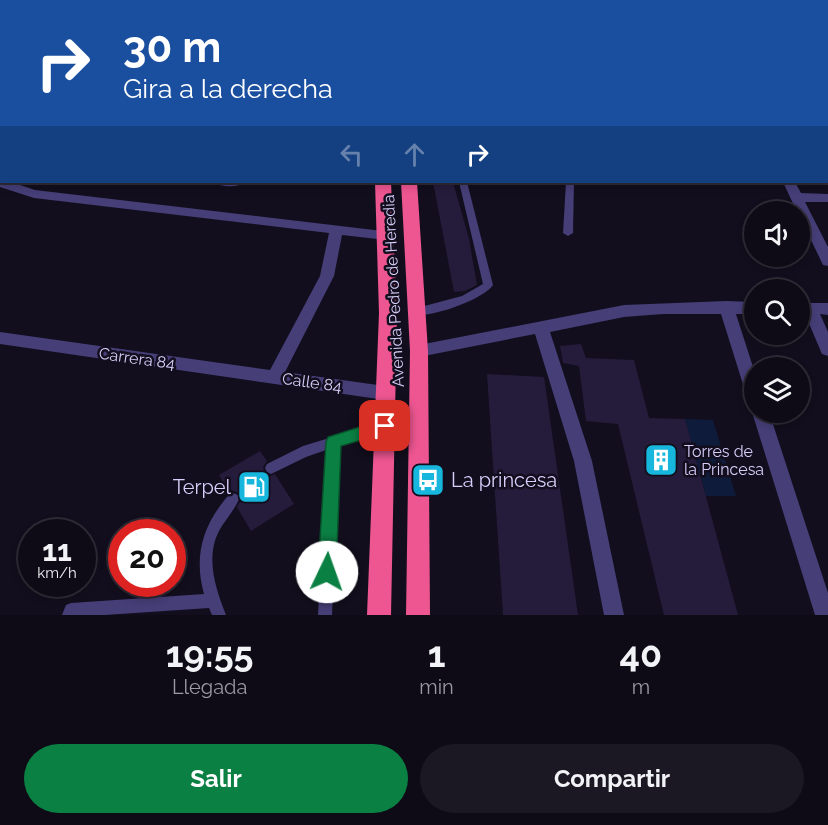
<!DOCTYPE html>
<html lang="es">
<style>
:root{--surface:#0e0a16;--page:#1c1823;--text:#f1f3f6;--muted:#9b9aa1;--line:#2e2b35;--accent:#0b8043}
body{margin:0;font-family:Raleway,sans-serif;background:var(--page);color:var(--text);height:100vh;display:flex;flex-direction:column;font-size:22px;white-space:nowrap}
*{box-sizing:border-box;margin:0}
p{font-size:20px;color:var(--muted)}
.icon{flex:none;width:33px;height:33px;fill:none;stroke:currentColor;stroke-width:2;stroke-linecap:round;stroke-linejoin:round}
.map{position:relative;height:615px;overflow:hidden}
.drawer{display:flex;flex-direction:column;background:var(--surface);flex:1}
.drawer>*{flex:none}
.guide{position:absolute;left:0px;top:0px;width:828px;height:183px;box-shadow:0 3px 9px #0003,0 0 0 2px var(--line);background:#1a4fa0;color:#fff;overflow:hidden}
.fabs{position:absolute;left:744px;top:201px;display:grid;gap:12px}
.fabs a{display:grid;place-items:center;width:66px;height:66px;border-radius:50%;background:var(--surface);box-shadow:0 3px 9px #0003,0 0 0 2px var(--line);font-size:30px}
.speed{position:absolute;left:18px;top:519px;display:flex;gap:12px;font-size:30px;font-weight:700;text-align:center}
.speed>*{display:grid;place-content:center;width:78px;height:78px;border-radius:50%;background:var(--surface);box-shadow:0 3px 9px #0003,0 0 0 2px var(--line);line-height:1}
.speed small{font-size:15px;font-weight:400}
.speed .limit{border:9px solid #d22;background:#fff;color:#111}
.pin{position:absolute;display:grid;place-items:center;width:51px;height:51px;color:#fff;margin:-26px;border-radius:12px;box-shadow:0 3px 9px #0006}
.me{position:absolute;width:66px;margin:-33px;rotate:3deg;stroke-linejoin:round;filter:drop-shadow(0 0 4px #0008)}
.turn{display:flex;align-items:center;gap:21px;height:126px;padding:0 24px;font-size:27px}
.turn .icon{width:78px;height:78px;stroke-width:2.5}
.turn b{display:block;font-size:42px;line-height:51px}
.lanes{display:flex;align-items:center;height:57px;padding:0 24px;background:#0003;justify-content:center;gap:30px;direction:ltr}
.lanes .off{opacity:.35}
.eta{display:flex;justify-content:space-evenly;align-items:center;height:102px;text-align:center}
.eta b{font-size:36px;font-weight:700;line-height:42px}
.action{display:flex;gap:12px;margin-top:auto;padding:12px 24px}
.action a{flex:1;height:69px;border-radius:36px;background:var(--accent);color:#fff;font-size:24px;font-weight:700;line-height:69px;text-align:center}
.action a+a{background:var(--page);color:var(--text)}
.map>svg:first-child{display:block}
</style>
<div class="map">
<svg width="828" height="615" viewBox="0 0 828 615">
<rect width="100%" height="100%" fill="#120e1d"/>
<path fill="#0f1b3a" d="M 685,419 L 713,420 L 736,496 L 706,496 Z"/>
<g fill="#251c3b">
<path d="M 433,182 L 453,182 L 469,239 L 477,285 L 465,291 L 454,292 Z"/>
<path d="M 581,344 L 586,358 L 634,360 L 649,418 L 685,419 L 738,615 L 664,615 L 618,424 L 586,421 L 579,366 L 563,363 L 560,346 Z"/>
<path d="M 487,374 L 544,377 L 578,615 L 503,615 Z"/>
<path d="M 260,451 L 267,461 L 263,467 L 265,473 L 270,476 L 275,474 L 294,504 L 251,531 L 237,507 L 241,500 L 240,494 L 234,491 L 229,492 L 219,475 Z"/>
</g>
<g fill="none" stroke-linecap="round" stroke-linejoin="round">
<g fill="#453e77" fill-rule="evenodd">
<path d="M 564,0 L 575,2 L 565,2 Z"/>
<path d="M 220,182 L 245,182 C 240,187 227,187 220,185 Z"/>
<path d="M 459,182 L 467,182 L 493,285 C 483,300 430,318 413,315 L 412,312 L 413,309 L 462,296 L 483,284 Z"/>
<path d="M 566,182 L 574,182 L 573,233 L 568,236 L 563,233 Z"/>
<path d="M 385,421 L 389,422 L 391,426 L 389,430 L 339,446 L 332,615 L 318,615 L 326,450 L 306,457 L 271,474 L 267,472 L 265,468 L 267,464 L 303,446 Z"/>
<path d="M 233,493 L 238,495 L 239,499 C 234,511 225,520 219,531 C 205,558 216,590 226,615 L 212,615 L 209,608 L 105,615 L 62,615 L 66,605 L 71,603 L 204,594 C 195,562 200,533 220,506 C 224,501 227,495 233,493 Z"/>
</g>
<g fill="#453e77" fill-rule="evenodd">
<path d="M 828,9 L 828,16 L 826,17 L 826,10 Z"/>
<rect x="826" y="38" width="2" height="6"/>
<rect x="826" y="72" width="2" height="7"/>
<rect x="826" y="109" width="2" height="6"/>
<rect x="826" y="147" width="2" height="8"/>
<path d="M 0,178 L 2,182 L 11,182 L 35,190 L 391,232 L 393,235 L 391,238 L 386,240 L 342,235 L 334,276 L 285,372 L 385,386 L 391,388 L 393,393 L 391,398 L 385,400 L 0,344 L 0,332 L 270,370 L 320,276 L 329,233 L 34,198 L 0,187 Z"/>
<path d="M 783,182 L 795,182 L 801,193 L 828,194 L 828,202 L 805,202 L 828,247 L 828,266 L 823,265 L 800,217 L 800,212 L 797,212 Z"/>
<path d="M 726,301 L 754,302 L 754,314 L 736,314 L 754,370 L 754,401 L 748,399 L 746,394 L 721,314 L 663,314 L 624,317 L 550,332 L 592,461 L 624,615 L 604,615 L 574,461 L 535,334 L 419,357 L 413,356 L 411,351 L 413,346 L 419,345 L 624,305 Z"/>
<path d="M 800,303 L 828,303 L 828,315 L 820,314 L 828,332 L 828,356 L 822,354 L 805,314 L 800,313 Z"/>
<path d="M 754,407 L 754,412 L 769,412 L 828,593 L 828,615 L 815,615 L 752,412 Z"/>
</g>
<path fill="#7e6ff0" fill-rule="evenodd" d="M 618,0 L 628,0 L 617,2 Z"/>
<g fill="#ed5691" fill-rule="evenodd">
<rect x="342" y="0" width="12" height="2"/>
<path d="M 364,0 L 376,0 L 376,2 L 365,2 Z"/>
<path d="M 375,182 L 391,182 L 397,313 L 391,615 L 367,615 L 379,313 Z"/>
<path d="M 401,182 L 417,182 L 428,351 L 430,615 L 406,615 L 410,351 Z"/>
</g>
</g>
<path fill="#0b8043" stroke="#07532c" stroke-width="1.5" d="M 385,419 L 391,421 L 393,426 L 391,431 L 341,446 L 336,572 L 333,578 L 327,581 L 320,578 L 318,572 L 326,442 L 328,437 Z"/>
<defs>
<symbol id="building-square" viewBox="-11 -11 22 22"><rect x="-9" y="-9" width="18" height="18" rx="4" fill="#17b7dd" stroke="#120e1d"/><path d="M-4-6H4V6H1V3H-1V6H-4ZM-2.5-4.3h1.7v1.8h-1.7ZM.8-4.3h1.7v1.8H.8ZM-2.5-1h1.7V.8h-1.7ZM.8-1h1.7V.8H.8Z" fill="#fff"/></symbol>
<symbol id="bus-square" viewBox="-11 -11 22 22"><rect x="-9" y="-9" width="18" height="18" rx="4" fill="#17b7dd" stroke="#120e1d"/><path d="M-5-6H5V4H4V6H2V4H-2V6H-4V4H-5ZM-3.5-4V0h7V-4ZM-3.5 1.2v1.5H-2V1.2ZM2 1.2v1.5H3.5V1.2Z" fill="#fff"/></symbol>
<symbol id="fuel-square" viewBox="-11 -11 22 22"><rect x="-9" y="-9" width="18" height="18" rx="4" fill="#17b7dd" stroke="#120e1d"/><path d="M-5.5-6h7V0h2V4h1.3V-2.5L3-4.5l.8-.8L6-3V5H2.5V1h-1V6h-7ZM-4.2-4.7v3.2H.2V-4.7Z" fill="#fff"/></symbol>
</defs>
<g fill-rule="evenodd">
<use href="#building-square" x="642" y="441" width="38" height="38"/>
<use href="#bus-square" x="409" y="461" width="38" height="38"/>
<use href="#fuel-square" x="235" y="468" width="38" height="38"/>
</g>
<g text-anchor="middle" stroke-width="5" stroke-linejoin="round" paint-order="stroke">
<g font-size="16" fill="#d7cefa" stroke="#120e1d">
<text transform="translate(393 291) rotate(-93)" y="6">Avenida Pedro de Heredia</text>
<text transform="translate(137 358) rotate(8)" y="6">Carrera 84</text>
<text transform="translate(312 382) rotate(8)" y="6">Calle 84</text>
</g>
<g font-size="16" fill="#d7cefa" stroke="#120e1d" text-anchor="start">
<text x="684" y="457">Torres de<tspan x="684" dy="18">la Princesa</tspan></text>
</g>
<g font-size="20" fill="#d7cefa" stroke="#120e1d" text-anchor="start">
<text x="451" y="487">La princesa</text>
<text x="231" y="494" text-anchor="end">Terpel</text>
</g>
</g>
</svg>
<div class="fabs">
<a><svg class="icon" aria-label="sound" viewBox="0 0 24 24"><path d="M4 9h4l5-4v14l-5-4H4zM17 9q2 3 0 6"/></svg></a>
<a><svg class="icon" aria-label="search" viewBox="0 0 24 24"><circle cx="10" cy="10" r="6"/><path d="M15 15l6 6"/></svg></a>
<a><svg class="icon" aria-label="layers" viewBox="0 0 24 24"><path d="M12 4l9 5-9 5-9-5zM3 14l9 5 9-5"/></svg></a>
</div>
<div class="speed"><div>11<small>km/h</small></div><div class="limit">20</div></div>
<div class="pin" style="left:385px;top:426px;background:#d93025"><svg class="icon" aria-label="arrive" viewBox="0 0 24 24"><path d="M6 21V4h12l-3 4 3 4H6"/></svg></div>
<svg class="me" style="left:327px;top:572px" viewBox="-20 -20 40 40"><circle r="19" fill="#fff"/><path d="M0-13L10 11 0 6-10 11z" fill="#0b8043"/></svg>
<div class="guide">
<div class="turn"><svg class="icon" aria-label="right" viewBox="0 0 24 24"><path d="M7 20v-9h11M14 6l5 5-5 5"/></svg><div><b>30 m</b>Gira a la derecha</div></div>
<div class="lanes"><svg class="icon off" aria-label="left" viewBox="0 0 24 24"><path d="M17 20v-9H6M10 6l-5 5 5 5"/></svg><svg class="icon off" aria-label="ahead" viewBox="0 0 24 24"><path d="M12 20V5M6 11l6-6 6 6"/></svg><svg class="icon" aria-label="right" viewBox="0 0 24 24"><path d="M7 20v-9h11M14 6l5 5-5 5"/></svg></div>
</div>
</div>
<section class="drawer">
<div class="eta">
<div><b>19:55</b><p>Llegada</p></div>
<div><b>1</b><p>min</p></div>
<div><b>40</b><p>m</p></div>
</div>
<div class="action"><a>Salir</a><a>Compartir</a></div>
</section>
